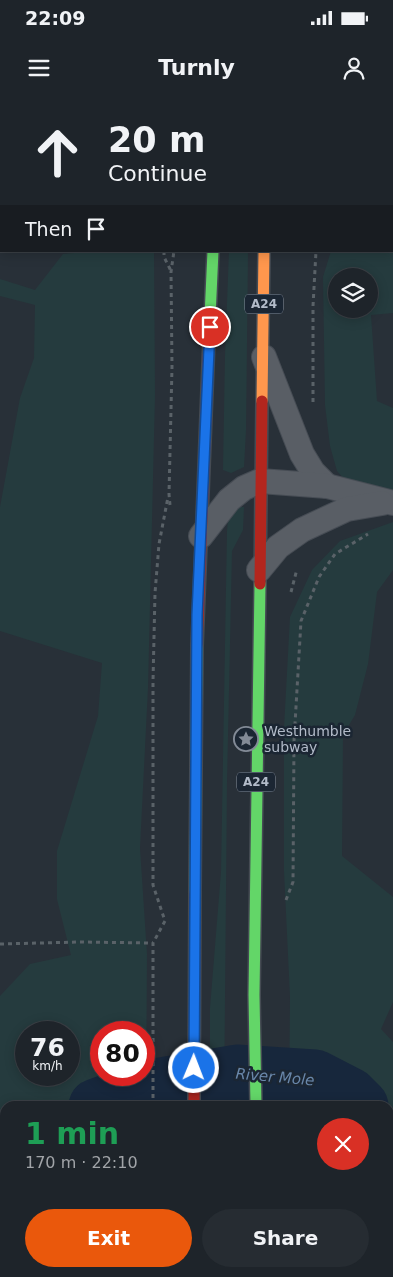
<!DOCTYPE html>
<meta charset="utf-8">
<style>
:root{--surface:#1e242a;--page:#262c32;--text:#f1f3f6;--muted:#a1a4a8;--line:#3c4147;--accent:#ea580c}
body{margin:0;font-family:"DejaVu Sans",sans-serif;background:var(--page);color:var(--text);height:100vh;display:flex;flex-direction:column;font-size:19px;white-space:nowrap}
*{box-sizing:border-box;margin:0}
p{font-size:16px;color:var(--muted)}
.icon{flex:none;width:28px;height:28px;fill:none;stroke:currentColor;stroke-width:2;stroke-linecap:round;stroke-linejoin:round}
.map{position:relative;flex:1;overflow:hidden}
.side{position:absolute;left:0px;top:1001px;width:394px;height:176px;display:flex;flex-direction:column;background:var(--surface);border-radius:15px 15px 0 0;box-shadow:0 2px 12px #0003,0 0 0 1px var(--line)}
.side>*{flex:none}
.banner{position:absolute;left:0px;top:0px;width:394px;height:152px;box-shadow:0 2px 12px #0003,0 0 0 1px var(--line);background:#1e242a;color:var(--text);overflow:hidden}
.buttons{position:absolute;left:328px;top:168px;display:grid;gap:10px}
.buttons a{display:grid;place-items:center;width:50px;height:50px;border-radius:50%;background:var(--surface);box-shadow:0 2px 12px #0003,0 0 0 1px var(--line);font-size:25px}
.speed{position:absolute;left:15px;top:921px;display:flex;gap:10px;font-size:25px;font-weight:700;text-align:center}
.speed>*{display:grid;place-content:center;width:65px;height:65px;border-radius:50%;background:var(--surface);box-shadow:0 2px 12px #0003,0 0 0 1px var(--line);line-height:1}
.speed small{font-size:12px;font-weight:400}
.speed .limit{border:8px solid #d22;background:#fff;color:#111}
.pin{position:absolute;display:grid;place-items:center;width:42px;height:42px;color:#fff;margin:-21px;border:2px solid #fff;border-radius:50%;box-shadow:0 1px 5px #0007}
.me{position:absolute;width:55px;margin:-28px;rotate:1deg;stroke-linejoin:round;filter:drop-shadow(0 0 4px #0008)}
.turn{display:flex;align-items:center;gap:18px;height:105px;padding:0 25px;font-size:22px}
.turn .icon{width:65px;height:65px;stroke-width:2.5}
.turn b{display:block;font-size:35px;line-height:42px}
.then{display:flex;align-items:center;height:48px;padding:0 25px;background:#0003;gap:10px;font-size:19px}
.round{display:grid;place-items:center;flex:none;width:52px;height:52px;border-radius:26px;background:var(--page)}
.head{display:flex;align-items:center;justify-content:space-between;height:85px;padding:0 25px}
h1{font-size:30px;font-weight:800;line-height:38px;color:#1e9e55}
.cta{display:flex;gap:10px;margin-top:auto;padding:10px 25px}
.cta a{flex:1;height:58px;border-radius:30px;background:var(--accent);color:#fff;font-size:20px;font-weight:800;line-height:58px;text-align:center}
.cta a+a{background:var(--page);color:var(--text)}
.status{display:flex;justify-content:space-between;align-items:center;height:35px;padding:0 25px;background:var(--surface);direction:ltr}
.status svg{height:14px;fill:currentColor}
header{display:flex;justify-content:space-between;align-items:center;height:65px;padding:0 25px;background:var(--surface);font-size:22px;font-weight:800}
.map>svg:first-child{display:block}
</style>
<div class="status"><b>22:09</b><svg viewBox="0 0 49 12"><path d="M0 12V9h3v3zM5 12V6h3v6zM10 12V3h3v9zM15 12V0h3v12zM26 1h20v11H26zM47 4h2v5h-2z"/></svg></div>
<header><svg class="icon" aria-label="menu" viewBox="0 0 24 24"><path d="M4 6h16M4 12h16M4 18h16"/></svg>Turnly<svg class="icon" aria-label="person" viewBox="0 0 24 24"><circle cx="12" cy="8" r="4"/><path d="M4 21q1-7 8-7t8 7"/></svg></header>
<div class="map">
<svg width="393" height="1177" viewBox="0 0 393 1177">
<rect width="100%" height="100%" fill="#283038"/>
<g fill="#253b3e" fill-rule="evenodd">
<path d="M 315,0 L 393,0 L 393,213 L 371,215 L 377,301 L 393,308 L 393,391 L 347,382 L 337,371 L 330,346 L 325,305 L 323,177 L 331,151 L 392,151 L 392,1 ZM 336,176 L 369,176 L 369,209 L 336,209 Z"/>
<path d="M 96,151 L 154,151 L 155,295 L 148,588 L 140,748 L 147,854 L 146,1006 L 5,1006 L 5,1113 L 0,1118 L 0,896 L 30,864 L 71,855 L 57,799 L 57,751 L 98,616 L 102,563 L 0,531 L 0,407 L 20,298 L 34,258 L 35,205 L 0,196 L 0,179 L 35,190 L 63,154 ZM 26,932 L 69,932 L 69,975 L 26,975 ZM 144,932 L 144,975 L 101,975 L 101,932 Z"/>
<path d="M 229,151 L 248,151 L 246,330 L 244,367 L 231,373 L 223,370 L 225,256 Z"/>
<path d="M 237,407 L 244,407 L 243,430 L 232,451 L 227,683 L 224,1006 L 210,1006 L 210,908 L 221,772 L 227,431 L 228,420 Z"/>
<path d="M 393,422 L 393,470 L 377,492 L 368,564 L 355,615 L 343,635 L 342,756 L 393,797 L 393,902 L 381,929 L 393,942 L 393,1177 L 368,1177 L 365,1173 L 389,1172 L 389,1006 L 289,1006 L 290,897 L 284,771 L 284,628 L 290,517 L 312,470 L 340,441 Z"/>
<path d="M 102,1172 L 150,1172 L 150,1173 L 148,1177 L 100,1177 Z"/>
</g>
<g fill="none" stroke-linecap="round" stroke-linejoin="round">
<g stroke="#17273c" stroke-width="55">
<path d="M 96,1006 L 148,987 L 237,972 L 315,977 L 350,995 L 361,1006"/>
<path d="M 389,1037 L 393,1044"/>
<path d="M 0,1058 L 5,1057"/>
</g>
<defs>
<g id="street">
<path d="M 264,257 L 302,354 L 313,372 L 327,386"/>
<path d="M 201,436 L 229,400 L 244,388 L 260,381 L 327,386 L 393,403"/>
<path d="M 259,470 L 278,447 L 302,430 L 347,409 L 382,403"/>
</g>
<g id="fast">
<path d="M 213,0 L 213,1"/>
<path d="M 209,239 L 213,151"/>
<path d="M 195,792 L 197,546"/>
<path d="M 256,1006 L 254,895 L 260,484"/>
</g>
<g id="slow">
<path d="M 262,301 L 264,151"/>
<path d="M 281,1172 L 282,1177"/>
</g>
<g id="jam">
<path d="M 264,0 L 264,1"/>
<path d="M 260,484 L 262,301"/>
<path d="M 197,546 L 209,239"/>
<path d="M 194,1006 L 195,792"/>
<path d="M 170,1177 L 171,1172"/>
</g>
</defs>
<use href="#street" stroke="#464c54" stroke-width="26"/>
<use href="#fast" stroke="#454b53" stroke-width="14"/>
<use href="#slow" stroke="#454b53" stroke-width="14"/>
<use href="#jam" stroke="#454b53" stroke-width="14"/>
<g stroke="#5a6268" stroke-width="3" stroke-dasharray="4 4" stroke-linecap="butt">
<path d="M 167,0 L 167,1"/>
<path d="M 303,0 L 303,1"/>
<path d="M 164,151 L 164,157 L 171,171"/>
<path d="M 313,302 L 313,206 L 316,151"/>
<path d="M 170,405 L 169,394 L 172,267 L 171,172 L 174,151"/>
<path d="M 291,492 L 297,469"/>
<path d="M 286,800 L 293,782 L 294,641 L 301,521 L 319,477 L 335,454 L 368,434"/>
<path d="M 0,844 L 80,842 L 153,843"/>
<path d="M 153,1006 L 153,843 L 165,821 L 153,785 L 153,581 L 155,493 L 159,444 L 168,397"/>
<path d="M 348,1172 L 351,1177"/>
<path d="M 59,1177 L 65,1172"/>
<path d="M 92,1177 L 94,1172"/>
</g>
<use href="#street" stroke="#595e65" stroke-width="24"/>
<use href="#fast" stroke="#63d668" stroke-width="11"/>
<use href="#slow" stroke="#ff974d" stroke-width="11"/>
<use href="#jam" stroke="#b3261e" stroke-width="11"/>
</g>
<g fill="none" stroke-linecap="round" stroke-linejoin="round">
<defs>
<path id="route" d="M 194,968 L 197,515 L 210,227"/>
</defs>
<use href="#route" stroke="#114b97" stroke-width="12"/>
<use href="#route" stroke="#1a73e8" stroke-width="9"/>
</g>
<defs>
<symbol id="sight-ring" viewBox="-11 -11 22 22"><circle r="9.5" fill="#1b2633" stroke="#828a96" stroke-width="1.5"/><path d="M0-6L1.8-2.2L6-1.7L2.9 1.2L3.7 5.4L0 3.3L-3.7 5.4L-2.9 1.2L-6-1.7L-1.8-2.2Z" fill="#828a96"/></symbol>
</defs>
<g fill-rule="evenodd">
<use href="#sight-ring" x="232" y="625" width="28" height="28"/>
</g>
<g text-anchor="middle" stroke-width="5" stroke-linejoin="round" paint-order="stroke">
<g fill="#1b2633" stroke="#858e9c" stroke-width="1">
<rect x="245" y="194.5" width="38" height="19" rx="4"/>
<rect x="237" y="672.5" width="38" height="19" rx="4"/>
</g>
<g font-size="12" font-weight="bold" fill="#b2bbc9">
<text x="264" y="208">A24</text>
<text x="256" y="686">A24</text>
</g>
<g font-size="14" fill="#b2bbc9" stroke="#1b2633" text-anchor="start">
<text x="264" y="636">Westhumble<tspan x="264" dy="16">subway</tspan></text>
</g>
<g font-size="15" font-style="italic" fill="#6987aa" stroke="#1b2633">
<text transform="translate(275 977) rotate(5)" y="5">River Mole</text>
</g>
</g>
</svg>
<div class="buttons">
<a><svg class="icon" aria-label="layers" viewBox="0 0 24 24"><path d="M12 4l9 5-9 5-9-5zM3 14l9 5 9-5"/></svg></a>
</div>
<div class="speed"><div>76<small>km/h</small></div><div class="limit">80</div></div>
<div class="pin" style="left:210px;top:227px;background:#d93025"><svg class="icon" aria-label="arrive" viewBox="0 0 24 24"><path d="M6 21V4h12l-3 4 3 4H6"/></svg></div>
<svg class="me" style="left:194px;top:968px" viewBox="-20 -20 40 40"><circle r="17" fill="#1a73e8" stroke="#fff" stroke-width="3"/><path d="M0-11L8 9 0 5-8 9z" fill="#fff"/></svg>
<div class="banner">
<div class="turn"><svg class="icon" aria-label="ahead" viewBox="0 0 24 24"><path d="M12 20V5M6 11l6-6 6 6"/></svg><div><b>20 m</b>Continue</div></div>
<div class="then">Then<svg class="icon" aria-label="arrive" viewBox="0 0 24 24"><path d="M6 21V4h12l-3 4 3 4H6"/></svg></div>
</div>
<section class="side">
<div class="head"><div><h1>1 min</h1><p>170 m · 22:10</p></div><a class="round" style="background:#d93025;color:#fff"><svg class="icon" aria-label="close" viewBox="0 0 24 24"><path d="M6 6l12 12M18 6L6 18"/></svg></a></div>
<div class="cta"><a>Exit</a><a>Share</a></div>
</section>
</div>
